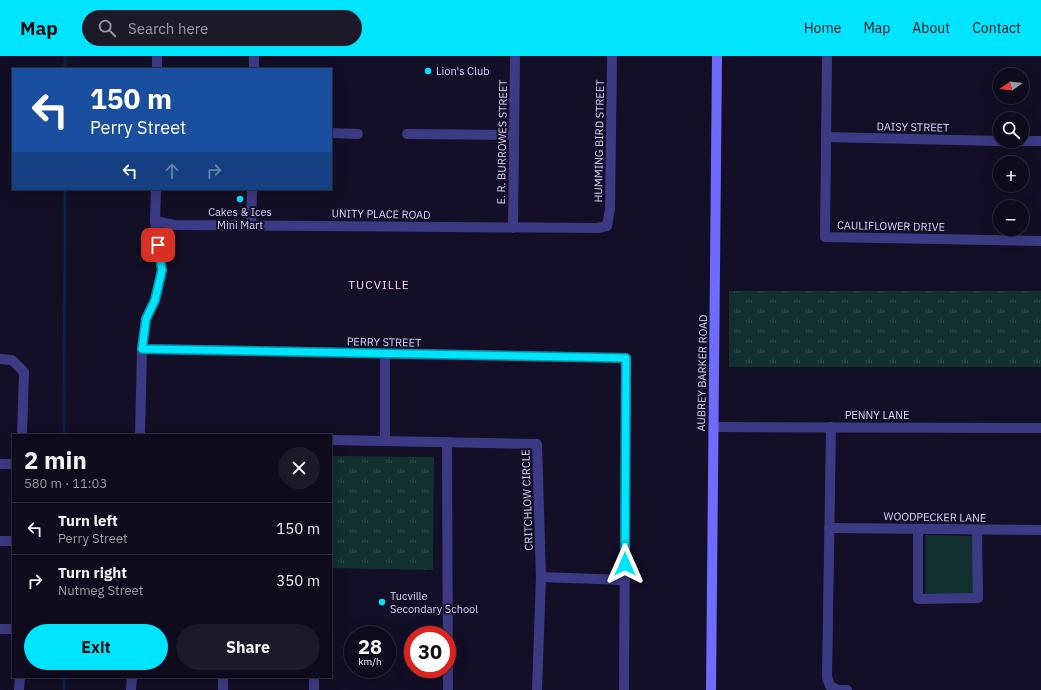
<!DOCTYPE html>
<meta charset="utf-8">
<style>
:root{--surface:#0e0b1c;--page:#1c1929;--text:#f1f3f6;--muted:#9b9ba3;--line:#2e2b3b;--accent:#00e5ff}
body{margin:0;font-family:"IBM Plex Sans",sans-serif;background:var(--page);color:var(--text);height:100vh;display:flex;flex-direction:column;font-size:15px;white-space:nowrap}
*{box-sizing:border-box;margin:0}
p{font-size:13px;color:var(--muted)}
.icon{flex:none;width:22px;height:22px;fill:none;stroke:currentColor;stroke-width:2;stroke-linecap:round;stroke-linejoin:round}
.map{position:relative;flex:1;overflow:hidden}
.sheet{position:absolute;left:12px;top:378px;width:320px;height:244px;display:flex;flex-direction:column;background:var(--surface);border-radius:0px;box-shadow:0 4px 16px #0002,0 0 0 1px var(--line)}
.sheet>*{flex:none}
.top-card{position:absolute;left:12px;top:12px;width:320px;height:122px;border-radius:0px;box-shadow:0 4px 16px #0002,0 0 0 1px var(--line);background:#1a4fa0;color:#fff;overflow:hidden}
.needle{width:26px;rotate:256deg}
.fabs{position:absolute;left:993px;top:12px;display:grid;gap:8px}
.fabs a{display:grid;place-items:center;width:36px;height:36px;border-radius:50%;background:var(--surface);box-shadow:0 4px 16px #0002,0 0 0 1px var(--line);font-size:20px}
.speed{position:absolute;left:344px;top:570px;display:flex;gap:8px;font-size:20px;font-weight:700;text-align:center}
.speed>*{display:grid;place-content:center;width:52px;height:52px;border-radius:50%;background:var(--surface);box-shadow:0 4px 16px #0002,0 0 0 1px var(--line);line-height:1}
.speed small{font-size:10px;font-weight:400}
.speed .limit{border:6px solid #d22;background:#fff;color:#111}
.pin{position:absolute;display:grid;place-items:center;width:34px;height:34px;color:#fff;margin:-17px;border-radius:8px;box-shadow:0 2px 6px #0006}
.me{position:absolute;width:44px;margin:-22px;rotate:0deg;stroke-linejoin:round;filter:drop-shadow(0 0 3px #0008)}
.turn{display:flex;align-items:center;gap:14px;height:84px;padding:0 12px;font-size:18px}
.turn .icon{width:52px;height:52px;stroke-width:2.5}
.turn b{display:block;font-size:28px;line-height:34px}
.lanes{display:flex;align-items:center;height:38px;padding:0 12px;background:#0003;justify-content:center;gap:20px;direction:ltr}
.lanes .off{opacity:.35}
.round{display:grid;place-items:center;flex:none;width:42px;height:42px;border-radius:21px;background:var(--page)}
.headline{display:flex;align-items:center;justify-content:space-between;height:68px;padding:0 12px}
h1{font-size:24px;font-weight:700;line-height:30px}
.button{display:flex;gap:8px;margin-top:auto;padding:8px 12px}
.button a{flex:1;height:46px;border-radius:24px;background:var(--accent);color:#111;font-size:16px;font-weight:700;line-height:46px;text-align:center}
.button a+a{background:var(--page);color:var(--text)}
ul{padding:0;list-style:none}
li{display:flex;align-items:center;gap:12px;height:52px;padding:0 12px;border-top:1px solid var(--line)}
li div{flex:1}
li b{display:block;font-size:15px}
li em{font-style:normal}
header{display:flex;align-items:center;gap:24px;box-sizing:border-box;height:56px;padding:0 20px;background:var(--accent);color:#111}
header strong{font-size:19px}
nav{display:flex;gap:22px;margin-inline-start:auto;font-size:14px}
.search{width:280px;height:36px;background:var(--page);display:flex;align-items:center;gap:10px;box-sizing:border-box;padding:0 14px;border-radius:22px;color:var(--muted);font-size:15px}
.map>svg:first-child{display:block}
</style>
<header>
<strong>Map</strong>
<div class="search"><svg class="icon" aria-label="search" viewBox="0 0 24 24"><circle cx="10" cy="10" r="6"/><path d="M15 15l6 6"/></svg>Search here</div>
<nav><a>Home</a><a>Map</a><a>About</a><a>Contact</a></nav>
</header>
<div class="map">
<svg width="1041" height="634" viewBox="0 0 1041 634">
<defs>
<pattern id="park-tufts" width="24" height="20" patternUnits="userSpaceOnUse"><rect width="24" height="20" fill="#12302f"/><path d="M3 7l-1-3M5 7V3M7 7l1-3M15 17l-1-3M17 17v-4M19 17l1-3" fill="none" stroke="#344d4e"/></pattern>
</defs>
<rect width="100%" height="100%" fill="#130f26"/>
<path fill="#12302f" d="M 925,479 L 974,480 L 974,538 L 925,538 Z"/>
<g fill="url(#park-tufts)">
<rect x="729" y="235" width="312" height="76"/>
<path d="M 331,400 L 434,401 L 433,514 L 331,512 Z"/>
</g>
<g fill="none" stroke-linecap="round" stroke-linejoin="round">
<g stroke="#0c2248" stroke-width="3">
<path d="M 65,13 L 65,0"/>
<path d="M 64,379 L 65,133"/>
<path d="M 64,634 L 64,621"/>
</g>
<g stroke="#3d3a85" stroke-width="10">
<path d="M 827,0 L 825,181 L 1041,185"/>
<path d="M 157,13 L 157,0"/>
<path d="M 254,13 L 254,0"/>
<path d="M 331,77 L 358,78"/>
<path d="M 407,78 L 514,79"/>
<path d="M 826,81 L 1000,85"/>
<path d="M 1020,85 L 1041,85"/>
<path d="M 155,165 L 174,169 L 598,172 L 607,170 L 610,153 L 612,0"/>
<path d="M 251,169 L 252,133"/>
<path d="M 513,172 L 515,0"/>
<path d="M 142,293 L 626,302 L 624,634"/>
<path d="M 0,303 L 12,304 L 24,316 L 22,379"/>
<path d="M 714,371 L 1041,372"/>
<path d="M 831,371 L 827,621 L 830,630 L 838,634 L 847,634"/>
<path d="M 140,379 L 142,293 L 146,263 L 155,244 L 162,214 L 155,165 L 156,133"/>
<path d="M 331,384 L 537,388 L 541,521 L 537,634"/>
<path d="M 385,385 L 385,298"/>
<path d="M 447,386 L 448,634"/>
<path d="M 0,408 L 13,408"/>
<path d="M 829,472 L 1041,474"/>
<path d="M 918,474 L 918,543 L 978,542 L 977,474"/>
<path d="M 0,485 L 13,485"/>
<path d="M 541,521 L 625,524"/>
<path d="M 0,573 L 13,573"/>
<path d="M 19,634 L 20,621"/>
<path d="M 131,634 L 132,621"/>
<path d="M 223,634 L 223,621"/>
<path d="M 314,634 L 314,621"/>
</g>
<path stroke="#6f6bff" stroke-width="10" d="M 711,634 L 717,0"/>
</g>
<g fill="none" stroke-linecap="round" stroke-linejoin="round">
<defs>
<path id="route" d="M 158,189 L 162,214 L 155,244 L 146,263 L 142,293 L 626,302 L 625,508"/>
</defs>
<use href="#route" stroke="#0095a6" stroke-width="10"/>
<use href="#route" stroke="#00e5ff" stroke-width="7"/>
</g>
<g fill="#00e5ff" stroke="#130f26" stroke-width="1.5">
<circle cx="428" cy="15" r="4"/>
<circle cx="240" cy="143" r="4"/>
<circle cx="382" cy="546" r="4"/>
</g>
<g text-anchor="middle" stroke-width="4" stroke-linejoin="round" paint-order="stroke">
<g font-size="11" fill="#d9d4ff" stroke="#130f26" text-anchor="start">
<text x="436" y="19">Lion's Club</text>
<text x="240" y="160" text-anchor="middle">Cakes &amp; Ices<tspan x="240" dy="13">Mini Mart</tspan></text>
<text x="390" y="544">Tucville<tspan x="390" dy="13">Secondary School</tspan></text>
</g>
<g font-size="11" fill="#d9d4ff" stroke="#130f26">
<text transform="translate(913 71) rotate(1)" y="4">DAISY STREET</text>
<text transform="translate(599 85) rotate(-89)" y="4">HUMMING BIRD STREET</text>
<text transform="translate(502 86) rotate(-89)" y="4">E. R. BURROWES STREET</text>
<text transform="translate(381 158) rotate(1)" y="4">UNITY PLACE ROAD</text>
<text transform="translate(891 170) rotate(1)" y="4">CAULIFLOWER DRIVE</text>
<text transform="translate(384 286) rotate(1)" y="4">PERRY STREET</text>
<text transform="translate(702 317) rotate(-89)" y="4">AUBREY BARKER ROAD</text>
<text x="877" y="363">PENNY LANE</text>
<text transform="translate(527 444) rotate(-92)" y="4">CRITCHLOW CIRCLE</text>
<text transform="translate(935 461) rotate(1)" y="4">WOODPECKER LANE</text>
</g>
<g font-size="12" letter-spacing="1" fill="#ffd6f0" stroke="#130f26">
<text x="379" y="233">TUCVILLE</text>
</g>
</g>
</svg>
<div class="fabs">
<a><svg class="needle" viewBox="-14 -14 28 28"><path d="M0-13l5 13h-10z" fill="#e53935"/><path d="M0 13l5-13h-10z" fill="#9b9ba3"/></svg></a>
<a><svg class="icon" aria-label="search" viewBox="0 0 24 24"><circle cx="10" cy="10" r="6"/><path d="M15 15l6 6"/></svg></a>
<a>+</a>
<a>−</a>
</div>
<div class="speed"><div>28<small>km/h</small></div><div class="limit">30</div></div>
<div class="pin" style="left:158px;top:189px;background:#d93025"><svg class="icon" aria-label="arrive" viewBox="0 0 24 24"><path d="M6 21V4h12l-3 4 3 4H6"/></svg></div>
<svg class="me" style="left:625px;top:508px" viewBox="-20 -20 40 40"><path d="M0-17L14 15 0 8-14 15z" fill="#00e5ff" stroke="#fff" stroke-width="4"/></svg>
<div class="top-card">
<div class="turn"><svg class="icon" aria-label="left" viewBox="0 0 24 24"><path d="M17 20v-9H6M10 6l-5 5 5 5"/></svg><div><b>150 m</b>Perry Street</div></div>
<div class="lanes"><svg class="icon" aria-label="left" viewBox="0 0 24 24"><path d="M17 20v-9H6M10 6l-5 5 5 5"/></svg><svg class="icon off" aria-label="ahead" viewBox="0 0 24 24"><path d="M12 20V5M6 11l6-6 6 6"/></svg><svg class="icon off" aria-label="right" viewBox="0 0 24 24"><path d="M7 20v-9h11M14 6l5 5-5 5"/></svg></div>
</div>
<section class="sheet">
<div class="headline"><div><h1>2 min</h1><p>580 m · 11:03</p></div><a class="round"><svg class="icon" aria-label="close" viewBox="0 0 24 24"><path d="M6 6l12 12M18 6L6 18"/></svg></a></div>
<ul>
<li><svg class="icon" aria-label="left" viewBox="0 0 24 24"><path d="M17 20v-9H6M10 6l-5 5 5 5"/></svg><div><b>Turn left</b><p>Perry Street</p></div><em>150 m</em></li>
<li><svg class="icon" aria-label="right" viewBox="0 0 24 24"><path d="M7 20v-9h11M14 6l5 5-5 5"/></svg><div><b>Turn right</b><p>Nutmeg Street</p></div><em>350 m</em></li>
</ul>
<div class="button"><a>Exit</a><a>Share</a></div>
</section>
</div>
